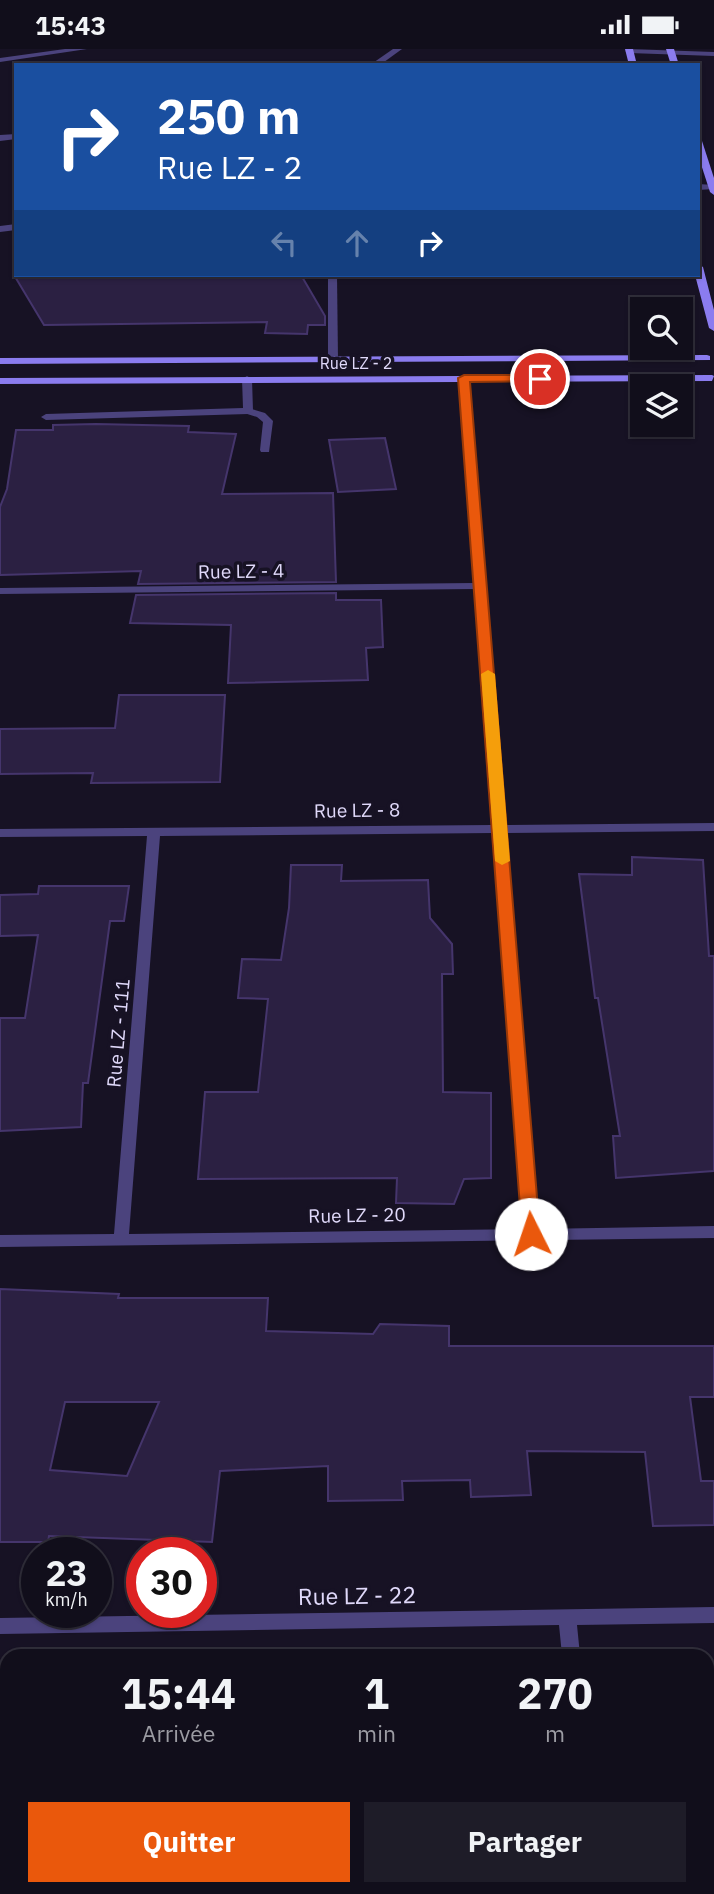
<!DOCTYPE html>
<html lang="fr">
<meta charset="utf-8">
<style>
:root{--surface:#110e1b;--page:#1e1c28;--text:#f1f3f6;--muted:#9c9ca3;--line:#302e3a;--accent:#ea580c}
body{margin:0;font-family:"IBM Plex Sans",sans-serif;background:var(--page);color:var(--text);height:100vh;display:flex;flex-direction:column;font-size:26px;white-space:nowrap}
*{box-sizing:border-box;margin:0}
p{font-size:23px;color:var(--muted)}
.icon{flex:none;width:38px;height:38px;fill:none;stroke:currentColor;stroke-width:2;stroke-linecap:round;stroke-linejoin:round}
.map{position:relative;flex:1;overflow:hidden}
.side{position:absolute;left:0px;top:1600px;width:714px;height:247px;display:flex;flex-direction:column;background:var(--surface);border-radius:21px 21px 0 0;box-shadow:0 2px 5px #0004,0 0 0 2px var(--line)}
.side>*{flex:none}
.hud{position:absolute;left:14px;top:14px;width:686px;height:214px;border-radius:0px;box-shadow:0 2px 5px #0004,0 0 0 2px var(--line);background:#1a4fa0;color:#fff;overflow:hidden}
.tools{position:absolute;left:630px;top:248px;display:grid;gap:14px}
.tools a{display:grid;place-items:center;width:63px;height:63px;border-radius:0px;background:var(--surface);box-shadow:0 2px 5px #0004,0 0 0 2px var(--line);font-size:35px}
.speed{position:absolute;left:21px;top:1488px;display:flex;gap:14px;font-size:35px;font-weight:700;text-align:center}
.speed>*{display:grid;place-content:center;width:91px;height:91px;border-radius:50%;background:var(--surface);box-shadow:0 2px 5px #0004,0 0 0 2px var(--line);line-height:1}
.speed small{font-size:18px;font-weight:400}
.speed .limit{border:10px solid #d22;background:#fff;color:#111}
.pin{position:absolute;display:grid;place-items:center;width:60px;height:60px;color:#fff;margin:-30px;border:4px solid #fff;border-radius:50%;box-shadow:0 2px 7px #0007}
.me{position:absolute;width:77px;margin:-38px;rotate:356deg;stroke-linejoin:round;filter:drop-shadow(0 0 5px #0008)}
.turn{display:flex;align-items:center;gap:24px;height:147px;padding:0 28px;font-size:32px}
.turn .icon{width:91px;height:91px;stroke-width:2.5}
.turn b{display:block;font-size:49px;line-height:60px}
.lanes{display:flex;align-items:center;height:66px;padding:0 28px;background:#0003;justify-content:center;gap:35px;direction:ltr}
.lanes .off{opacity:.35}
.eta{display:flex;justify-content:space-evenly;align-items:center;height:119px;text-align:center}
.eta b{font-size:42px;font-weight:800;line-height:49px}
.button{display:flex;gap:14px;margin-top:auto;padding:14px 28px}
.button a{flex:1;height:80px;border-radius:0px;background:var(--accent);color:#fff;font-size:28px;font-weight:800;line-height:80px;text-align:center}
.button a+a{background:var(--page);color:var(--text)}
.status{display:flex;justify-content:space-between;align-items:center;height:49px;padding:0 35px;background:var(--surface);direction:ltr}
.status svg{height:19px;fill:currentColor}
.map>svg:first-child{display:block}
</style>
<div class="status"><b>15:43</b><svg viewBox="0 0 49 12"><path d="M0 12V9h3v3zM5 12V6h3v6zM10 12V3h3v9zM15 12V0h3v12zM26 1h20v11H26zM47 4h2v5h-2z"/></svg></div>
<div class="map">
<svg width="714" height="1845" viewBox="0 0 714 1845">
<rect width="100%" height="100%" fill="#171224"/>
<g fill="#2b2042" stroke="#45356c" stroke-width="2" fill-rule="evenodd">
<path d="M 14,226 L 301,226 L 325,267 L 325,276 L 308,276 L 307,285 L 265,284 L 267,273 L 44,276 Z"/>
<path d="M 96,375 L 189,377 L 188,383 L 236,385 L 222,445 L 333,444 L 336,533 L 138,535 L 141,522 L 0,526 L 0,458 L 7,440 L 16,381 L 53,381 L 53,376 Z"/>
<path d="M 385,389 L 396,440 L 338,443 L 329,391 Z"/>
<path d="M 336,544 L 336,551 L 381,551 L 383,598 L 366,599 L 368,631 L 228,634 L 231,576 L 130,574 L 136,546 Z"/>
<path d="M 119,646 L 225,646 L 220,733 L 91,734 L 93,724 L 0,725 L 0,680 L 115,679 Z"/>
<path d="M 632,808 L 703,811 L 709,907 L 714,907 L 714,1122 L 616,1129 L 613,1087 L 620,1087 L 598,949 L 595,949 L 579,825 L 632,826 Z"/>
<path d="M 291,816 L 342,816 L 341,832 L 428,831 L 430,869 L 452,895 L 453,925 L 442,925 L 443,1043 L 491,1044 L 491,1129 L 464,1130 L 454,1155 L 396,1154 L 397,1129 L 198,1130 L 205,1043 L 258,1043 L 268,950 L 238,949 L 242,910 L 281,911 L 289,859 Z"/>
<path d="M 39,837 L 129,837 L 124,872 L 110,872 L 88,1034 L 83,1034 L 81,1078 L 0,1082 L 0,969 L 25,969 L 38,886 L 0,887 L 0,846 L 38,845 Z"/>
<path d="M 0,1240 L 119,1245 L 118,1249 L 268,1249 L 266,1282 L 373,1285 L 380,1275 L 449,1277 L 449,1297 L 714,1297 L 714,1348 L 690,1348 L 701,1432 L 714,1432 L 714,1476 L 653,1477 L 645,1403 L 527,1402 L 531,1446 L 471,1448 L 470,1431 L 402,1432 L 403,1451 L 328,1452 L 328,1417 L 220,1422 L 212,1493 L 49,1487 L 48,1493 L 0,1493 ZM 65,1353 L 159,1353 L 127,1427 L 50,1421 Z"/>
</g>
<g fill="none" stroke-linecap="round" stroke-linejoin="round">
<path fill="#4b437d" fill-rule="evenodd" d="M 248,359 L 265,364 L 273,372 L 269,403 L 261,403 L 260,401 L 263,373 L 257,368 L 244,364 L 244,360 Z"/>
<g fill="#4b437d" fill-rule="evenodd">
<path d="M 65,0 L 87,0 L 0,13 L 0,9 Z"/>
<path d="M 393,0 L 402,0 L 380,16 L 370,16 Z"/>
<path d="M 628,0 L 714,3 L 714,7 L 629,4 L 625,2 Z"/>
<path d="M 16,85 L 16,90 L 0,92 L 0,86 Z"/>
<path d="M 698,135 L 714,136 L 714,140 L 698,141 Z"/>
<path d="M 16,175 L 16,181 L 0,183 L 0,177 Z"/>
<path d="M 328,226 L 337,226 L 338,311 L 333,314 L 328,311 Z"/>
<path d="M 464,326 L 469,329 L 505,776 L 714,774 L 714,782 L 506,784 L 538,1180 L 714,1177 L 714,1189 L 0,1198 L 0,1186 L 114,1185 L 147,787 L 0,788 L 0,780 L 492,776 L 475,540 L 0,545 L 0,539 L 474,534 L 459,329 ZM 493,784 L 523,1180 L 129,1185 L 160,787 Z"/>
<path d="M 247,327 L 252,330 L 253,362 L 248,365 L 46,371 L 41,368 L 46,365 L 243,359 L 242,330 Z"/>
<path d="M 714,1558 L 714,1574 L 577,1576 L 580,1606 L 562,1606 L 559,1576 L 0,1585 L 0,1569 Z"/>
<rect x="584" y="1839" width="20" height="6"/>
</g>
<g fill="#8b7cef" fill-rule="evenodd">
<path d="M 625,0 L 633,0 L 637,16 L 629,16 Z"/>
<path d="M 666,0 L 674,0 L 679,16 L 671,16 Z"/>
<path d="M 698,90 L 702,92 L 714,129 L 714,146 L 710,143 L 698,106 Z"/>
<path d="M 698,215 L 703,218 L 714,261 L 714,282 L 709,279 L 695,226 L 698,226 Z"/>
<path d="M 707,306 L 710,307 L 710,311 L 0,315 L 0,309 Z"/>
<path d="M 712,326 L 714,327 L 712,332 L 0,335 L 0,329 Z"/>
</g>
</g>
<path fill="#ea580c" stroke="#983908" stroke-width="2" d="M 540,326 L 546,330 L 544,332 L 470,333 L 540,1185 L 537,1189 L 525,1189 L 522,1185 L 458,329 L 464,326 Z"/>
<path fill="#f59e0b" d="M 488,621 L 495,625 L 510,812 L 502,816 L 495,812 L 481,625 Z"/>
<g text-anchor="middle" stroke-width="7" stroke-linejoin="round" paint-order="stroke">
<g font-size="16" fill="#e0d9fa" stroke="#171224">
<text x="356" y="320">Rue LZ - 2</text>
</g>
<g font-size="19" fill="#e0d9fa" stroke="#171224">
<text transform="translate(241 522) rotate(-1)" y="7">Rue LZ - 4</text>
<text transform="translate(357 761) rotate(-1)" y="7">Rue LZ - 8</text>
<text transform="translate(118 984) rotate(-85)" y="7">Rue LZ - 111</text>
<text transform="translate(357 1166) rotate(-1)" y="7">Rue LZ - 20</text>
</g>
<g font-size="23" fill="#e0d9fa" stroke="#171224">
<text transform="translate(357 1547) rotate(-1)" y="8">Rue LZ - 22</text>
</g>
</g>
</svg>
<div class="tools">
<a><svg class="icon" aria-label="search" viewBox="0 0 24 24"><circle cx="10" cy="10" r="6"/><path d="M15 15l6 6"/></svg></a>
<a><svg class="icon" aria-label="layers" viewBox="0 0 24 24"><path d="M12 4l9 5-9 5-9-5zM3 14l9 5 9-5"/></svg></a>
</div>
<div class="speed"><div>23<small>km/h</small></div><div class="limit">30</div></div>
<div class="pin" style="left:540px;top:330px;background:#d93025"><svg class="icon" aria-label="arrive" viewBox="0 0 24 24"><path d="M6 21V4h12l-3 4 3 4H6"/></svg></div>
<svg class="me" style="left:531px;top:1185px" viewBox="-20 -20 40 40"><circle r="19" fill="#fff"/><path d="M0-13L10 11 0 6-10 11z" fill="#ea580c"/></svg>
<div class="hud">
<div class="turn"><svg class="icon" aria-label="right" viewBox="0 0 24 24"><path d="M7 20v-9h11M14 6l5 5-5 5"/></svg><div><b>250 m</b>Rue LZ - 2</div></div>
<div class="lanes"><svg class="icon off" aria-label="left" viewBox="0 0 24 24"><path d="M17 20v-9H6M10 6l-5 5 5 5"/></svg><svg class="icon off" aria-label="ahead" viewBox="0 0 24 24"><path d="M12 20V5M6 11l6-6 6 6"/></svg><svg class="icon" aria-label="right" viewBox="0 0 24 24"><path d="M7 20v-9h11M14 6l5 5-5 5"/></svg></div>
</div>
<section class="side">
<div class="eta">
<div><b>15:44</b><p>Arrivée</p></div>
<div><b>1</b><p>min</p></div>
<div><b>270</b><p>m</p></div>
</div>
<div class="button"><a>Quitter</a><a>Partager</a></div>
</section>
</div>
